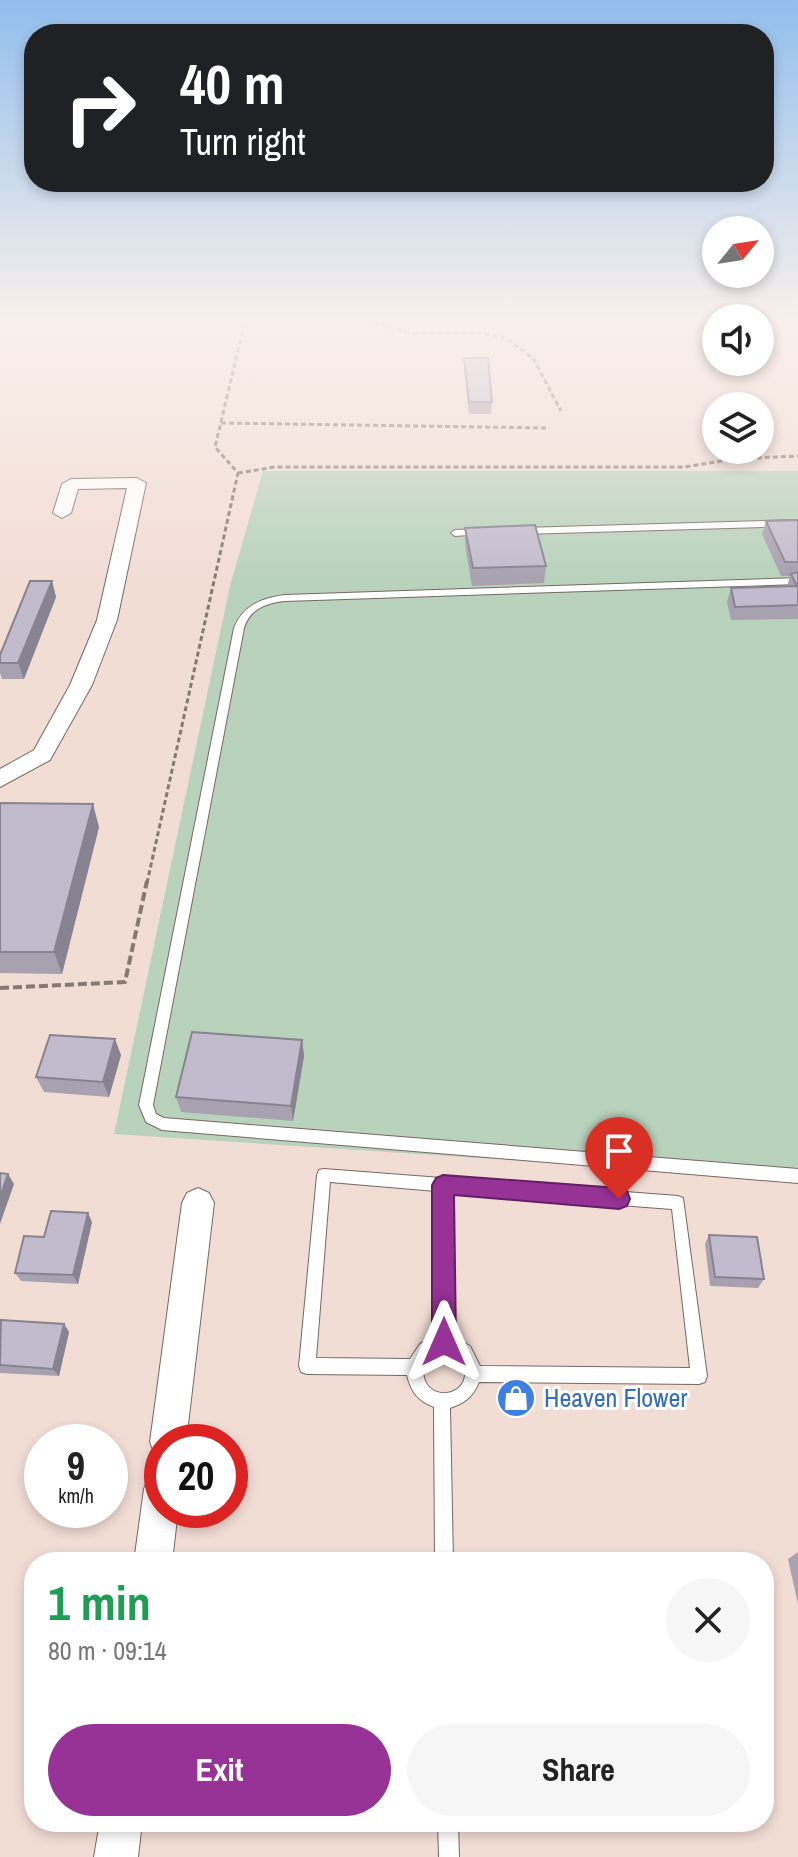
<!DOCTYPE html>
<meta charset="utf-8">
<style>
:root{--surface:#fff;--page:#f6f6f6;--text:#222;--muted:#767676;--accent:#973297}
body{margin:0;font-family:"Archivo Narrow",sans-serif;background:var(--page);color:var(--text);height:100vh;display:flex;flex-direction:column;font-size:30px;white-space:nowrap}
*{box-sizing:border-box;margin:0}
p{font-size:26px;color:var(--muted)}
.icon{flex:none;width:44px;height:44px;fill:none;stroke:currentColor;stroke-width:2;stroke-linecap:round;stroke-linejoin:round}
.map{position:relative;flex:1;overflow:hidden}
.sheet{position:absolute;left:24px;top:1552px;width:750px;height:280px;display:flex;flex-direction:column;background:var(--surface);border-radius:32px;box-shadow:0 4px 12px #0003}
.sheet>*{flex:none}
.banner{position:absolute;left:24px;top:24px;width:750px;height:168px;border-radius:32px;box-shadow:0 4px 12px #0003;background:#202124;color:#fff;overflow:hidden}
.needle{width:52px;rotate:60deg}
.fabs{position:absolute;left:702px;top:216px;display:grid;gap:16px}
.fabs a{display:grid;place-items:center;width:72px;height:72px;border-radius:50%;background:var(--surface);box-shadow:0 4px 12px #0003;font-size:40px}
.speed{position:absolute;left:24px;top:1424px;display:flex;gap:16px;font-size:40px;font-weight:700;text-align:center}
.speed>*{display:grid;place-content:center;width:104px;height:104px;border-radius:50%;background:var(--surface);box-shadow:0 4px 12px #0003;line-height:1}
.speed small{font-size:20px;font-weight:400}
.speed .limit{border:12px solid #d22;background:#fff;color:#111}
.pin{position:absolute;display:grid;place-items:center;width:68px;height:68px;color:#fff;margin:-82px -34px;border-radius:50% 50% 50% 0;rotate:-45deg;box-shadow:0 0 8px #0007}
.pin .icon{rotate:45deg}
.me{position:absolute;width:88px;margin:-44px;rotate:0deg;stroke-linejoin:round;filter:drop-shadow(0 0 6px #0008)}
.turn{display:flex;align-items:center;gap:28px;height:168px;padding:0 24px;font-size:36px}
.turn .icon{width:104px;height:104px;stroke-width:2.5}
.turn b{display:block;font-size:56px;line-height:68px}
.round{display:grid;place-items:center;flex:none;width:84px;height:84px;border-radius:42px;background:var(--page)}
.head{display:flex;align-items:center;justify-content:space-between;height:136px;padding:0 24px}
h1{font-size:48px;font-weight:700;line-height:60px;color:#1e9e55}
.cta{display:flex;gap:16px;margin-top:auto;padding:16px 24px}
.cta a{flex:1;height:92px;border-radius:48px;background:var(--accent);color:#fff;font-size:32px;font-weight:700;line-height:92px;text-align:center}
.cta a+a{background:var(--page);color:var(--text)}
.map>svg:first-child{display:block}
</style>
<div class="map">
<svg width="798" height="1857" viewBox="0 0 798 1857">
<rect width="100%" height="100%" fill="#f2ddd5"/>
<path fill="#b8d2bc" d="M 263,471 L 798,471 L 798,1179 L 114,1134 L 230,586 Z"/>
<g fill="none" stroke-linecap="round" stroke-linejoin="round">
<defs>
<g id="lane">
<path d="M 798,520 L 798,526 L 522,534 L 518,531 L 522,528 Z"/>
<path d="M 479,529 L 483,532 L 482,534 L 455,536 L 451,533 L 455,530 Z"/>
<path d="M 798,578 L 798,584 L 285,601 C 266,603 250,609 244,628 L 153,1105 L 156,1114 L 164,1118 L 798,1169 L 798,1183 L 162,1130 L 146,1122 L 139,1105 L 234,628 C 243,605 262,598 285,595 Z"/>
<path d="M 324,1169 L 678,1196 L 683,1198 L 707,1376 L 705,1382 L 699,1384 L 479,1382 C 473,1397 465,1403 450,1408 L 453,1562 L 435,1562 L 434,1407 C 418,1401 411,1392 407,1375 L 307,1374 L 301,1372 L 299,1366 L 317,1175 L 319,1170 ZM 330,1182 L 436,1191 L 436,1336 L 420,1344 L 410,1359 L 316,1358 ZM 450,1192 L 672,1209 L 690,1368 L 480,1366 L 470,1346 L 452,1336 ZM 444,1351 C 470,1354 473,1389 447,1393 C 419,1396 413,1354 444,1351 Z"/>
<path d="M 438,1822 L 458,1822 L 459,1857 L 439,1857 Z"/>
</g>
<g id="street">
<path d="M 137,478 L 146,483 L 117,620 L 92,685 L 50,760 L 0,787 L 0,769 L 34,750 L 70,685 L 97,620 L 127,488 L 78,489 L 71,513 L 62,518 L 53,513 L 62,484 L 71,479 Z"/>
<path d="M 198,1188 L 209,1193 L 214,1203 L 186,1442 L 162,1442 L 162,1457 L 155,1455 L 150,1442 L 182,1203 L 187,1193 Z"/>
<path d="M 162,1471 L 162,1510 L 178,1510 L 172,1562 L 134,1562 L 144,1489 L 149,1476 Z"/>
<path d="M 100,1822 L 142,1822 L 138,1857 L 94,1857 Z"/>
</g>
</defs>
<use href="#lane" stroke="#796761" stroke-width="2"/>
<use href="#street" stroke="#796761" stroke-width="2"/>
<g stroke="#867873" stroke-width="3" stroke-dasharray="5 3" stroke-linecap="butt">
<path d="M 366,321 L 411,333 L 480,333 L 506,338 L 533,358 L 561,411"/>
<path d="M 221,423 L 547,428"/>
<path d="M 238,473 L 275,467 L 684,467 L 735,459 L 798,456"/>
<path d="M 147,883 L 238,473 L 215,447 L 245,321"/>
</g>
<path stroke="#867873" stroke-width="4" stroke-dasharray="9 4" stroke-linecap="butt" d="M 0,988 L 125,982 L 147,881"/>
<use href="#lane" fill="#fff" fill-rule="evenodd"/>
<use href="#street" fill="#fff" fill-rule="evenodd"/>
</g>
<g fill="#a7a1b0">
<path d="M 464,358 L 492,402 L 491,414 L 469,414 L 464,369 Z"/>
<path d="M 798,520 L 798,619 L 731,620 L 727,602 L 731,588 L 787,586 L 790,576 L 781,576 L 762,534 L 766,521 Z"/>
<path d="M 465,528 L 546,566 L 544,583 L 472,586 L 465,545 Z"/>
<path d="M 52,581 L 56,597 L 24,679 L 2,679 L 0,673 L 0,655 Z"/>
<path d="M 0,803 L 99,827 L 62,974 L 0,973 Z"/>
<path d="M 302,1040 L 304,1056 L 293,1121 L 181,1112 L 176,1097 Z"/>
<path d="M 121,1055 L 109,1097 L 44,1092 L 36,1077 Z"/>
<path d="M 92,1222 L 78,1284 L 21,1281 L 15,1273 Z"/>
<path d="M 709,1235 L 764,1279 L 758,1288 L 710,1286 L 705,1244 Z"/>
<path d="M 0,1324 L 64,1324 L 69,1332 L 59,1376 L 0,1373 Z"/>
<path d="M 798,1552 L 798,1604 L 788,1559 Z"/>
</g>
<g fill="#888390">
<path d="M 52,581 L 56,597 L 24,679 L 18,663 Z"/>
<path d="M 93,804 L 99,827 L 62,974 L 54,952 Z"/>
<path d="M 115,1039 L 121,1055 L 109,1097 L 103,1082 Z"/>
<path d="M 302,1040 L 304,1056 L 293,1121 L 291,1106 Z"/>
<path d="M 8,1174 L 14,1184 L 0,1224 L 0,1197 Z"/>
<path d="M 88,1213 L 92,1222 L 78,1284 L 73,1275 Z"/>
<path d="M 64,1324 L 69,1332 L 59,1376 L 53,1369 Z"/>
</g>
<g fill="#c2bbcd" stroke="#888390" stroke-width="2">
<path d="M 464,358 L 488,358 L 492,402 L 469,402 Z"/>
<path d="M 798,520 L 798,562 L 785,562 L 766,521 Z"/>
<path d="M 535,525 L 546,566 L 473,568 L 465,528 Z"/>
<path d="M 798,572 L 798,605 L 735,607 L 731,588 L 797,586 L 791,574 Z"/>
<path d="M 30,581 L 52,581 L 18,663 L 0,663 L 0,655 Z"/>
<path d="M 0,803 L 93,804 L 54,952 L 0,952 Z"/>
<path d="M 192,1032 L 302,1040 L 291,1106 L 176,1097 Z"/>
<path d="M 50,1035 L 115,1039 L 103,1082 L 36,1077 Z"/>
<path d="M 0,1173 L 8,1174 L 0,1197 Z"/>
<path d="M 51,1211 L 88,1213 L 73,1275 L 15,1273 L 24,1236 L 44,1237 Z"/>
<path d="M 709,1235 L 757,1237 L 764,1279 L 715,1277 Z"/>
<path d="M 1,1320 L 64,1324 L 53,1369 L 0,1365 Z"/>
</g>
<linearGradient id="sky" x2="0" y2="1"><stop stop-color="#91beec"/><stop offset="0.55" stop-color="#f9f0ec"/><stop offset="1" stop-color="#f9f0ec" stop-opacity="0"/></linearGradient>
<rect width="798" height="581" fill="url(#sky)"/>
<path fill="#973297" stroke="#622062" stroke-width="2" d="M 443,1175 L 619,1188 L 627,1191 L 630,1199 L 627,1206 L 619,1209 L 454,1195 L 456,1342 L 452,1351 L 444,1354 L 436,1351 L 432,1342 L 432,1185 L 436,1178 Z"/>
<defs>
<symbol id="shop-disc" viewBox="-11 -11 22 22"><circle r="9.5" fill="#3f7fe0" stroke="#fff"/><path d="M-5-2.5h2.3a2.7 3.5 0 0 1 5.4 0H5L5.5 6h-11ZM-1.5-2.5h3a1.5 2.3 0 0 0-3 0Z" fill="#fff"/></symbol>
</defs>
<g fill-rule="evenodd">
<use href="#shop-disc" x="494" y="1376" width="44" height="44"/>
</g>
<g text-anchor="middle" stroke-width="6" stroke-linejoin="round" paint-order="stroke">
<g font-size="26" fill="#366cbe" stroke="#fff" text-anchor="start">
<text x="544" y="1407">Heaven Flower</text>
</g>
</g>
</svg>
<div class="fabs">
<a><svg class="needle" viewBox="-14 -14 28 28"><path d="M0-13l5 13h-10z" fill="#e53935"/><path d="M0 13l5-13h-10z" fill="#767676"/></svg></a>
<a><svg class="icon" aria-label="sound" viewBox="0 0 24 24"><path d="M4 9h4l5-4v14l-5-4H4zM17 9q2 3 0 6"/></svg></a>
<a><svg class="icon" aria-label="layers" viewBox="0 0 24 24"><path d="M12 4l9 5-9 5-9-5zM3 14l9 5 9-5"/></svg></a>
</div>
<div class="speed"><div>9<small>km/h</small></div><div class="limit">20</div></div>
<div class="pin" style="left:619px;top:1199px;background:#d93025"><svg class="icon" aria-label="arrive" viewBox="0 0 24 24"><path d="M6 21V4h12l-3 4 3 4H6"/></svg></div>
<svg class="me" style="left:444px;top:1342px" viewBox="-20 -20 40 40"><path d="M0-17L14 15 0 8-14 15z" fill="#973297" stroke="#fff" stroke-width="4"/></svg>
<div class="banner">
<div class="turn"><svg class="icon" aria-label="right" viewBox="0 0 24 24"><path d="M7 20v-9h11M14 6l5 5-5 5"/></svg><div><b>40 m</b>Turn right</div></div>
</div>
<section class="sheet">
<div class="head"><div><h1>1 min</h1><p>80 m · 09:14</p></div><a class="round"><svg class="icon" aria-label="close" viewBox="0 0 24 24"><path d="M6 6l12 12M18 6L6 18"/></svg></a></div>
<div class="cta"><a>Exit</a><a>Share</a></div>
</section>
</div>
